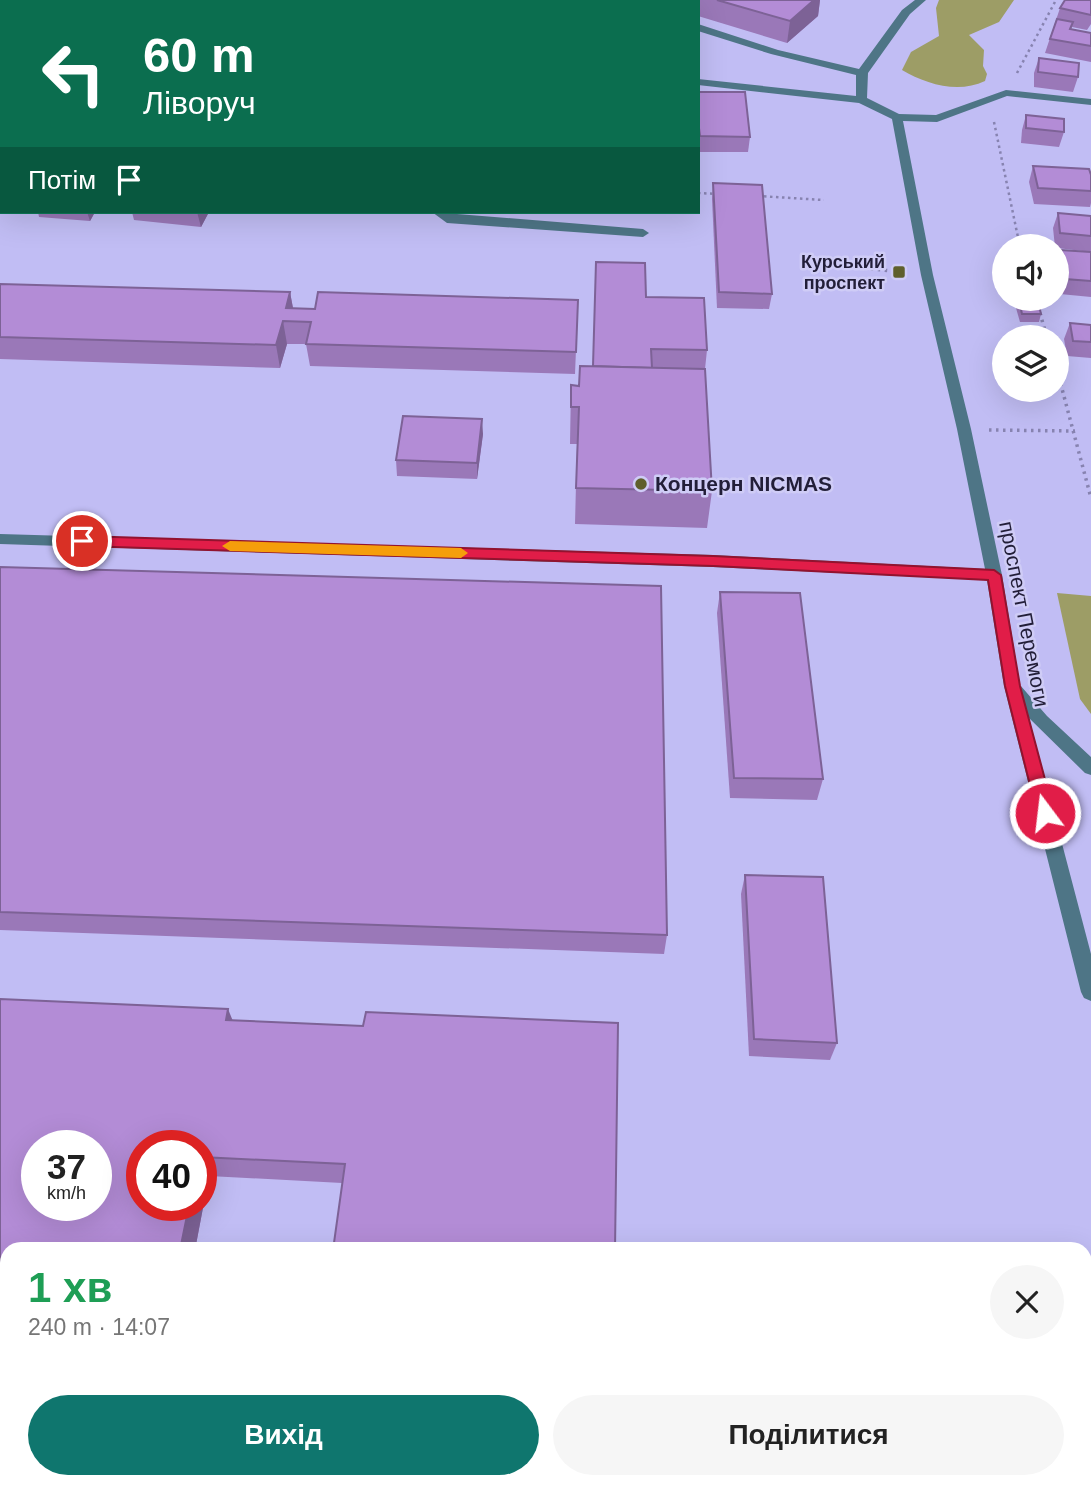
<!DOCTYPE html>
<html lang="uk">
<meta charset="utf-8">
<style>
:root{--surface:#fff;--page:#f6f6f6;--text:#222;--muted:#767676;--accent:#0f766e}
body{margin:0;font-family:Helvetica,sans-serif;background:var(--page);color:var(--text);height:100vh;display:flex;flex-direction:column;font-size:26px;white-space:nowrap}
*{box-sizing:border-box;margin:0}
p{font-size:23px;color:var(--muted)}
.icon{flex:none;width:38px;height:38px;fill:none;stroke:currentColor;stroke-width:2;stroke-linecap:round;stroke-linejoin:round}
.map{position:relative;flex:1;overflow:hidden}
.side{position:absolute;left:0px;top:1242px;width:1092px;height:247px;display:flex;flex-direction:column;background:var(--surface);border-radius:21px 21px 0 0;box-shadow:0 7px 28px #0002}
.side>*{flex:none}
.hud{position:absolute;left:0px;top:0px;width:700px;height:214px;box-shadow:0 7px 28px #0002;background:#0b6e4f;color:#fff;overflow:hidden}
.fabs{position:absolute;left:992px;top:234px;display:grid;gap:14px}
.fabs a{display:grid;place-items:center;width:77px;height:77px;border-radius:50%;background:var(--surface);box-shadow:0 7px 28px #0002;font-size:35px}
.speed{position:absolute;left:21px;top:1130px;display:flex;gap:14px;font-size:35px;font-weight:700;text-align:center}
.speed>*{display:grid;place-content:center;width:91px;height:91px;border-radius:50%;background:var(--surface);box-shadow:0 7px 28px #0002;line-height:1}
.speed small{font-size:18px;font-weight:400}
.speed .limit{border:10px solid #d22;background:#fff;color:#111}
.pin{position:absolute;display:grid;place-items:center;width:60px;height:60px;color:#fff;margin:-30px;border:4px solid #fff;border-radius:50%;box-shadow:0 2px 7px #0007}
.me{position:absolute;width:77px;margin:-38px;rotate:345deg;stroke-linejoin:round;filter:drop-shadow(0 0 5px #0008)}
.turn{display:flex;align-items:center;gap:24px;height:147px;padding:0 28px;font-size:32px}
.turn .icon{width:91px;height:91px;stroke-width:2.5}
.turn b{display:block;font-size:49px;line-height:60px}
.then{display:flex;align-items:center;height:66px;padding:0 28px;background:#0003;gap:14px;font-size:26px}
.round{display:grid;place-items:center;flex:none;width:74px;height:74px;border-radius:37px;background:var(--page)}
.headline{display:flex;align-items:center;justify-content:space-between;height:119px;padding:0 28px}
h1{font-size:42px;font-weight:700;line-height:52px;color:#1e9e55}
.primary-button{display:flex;gap:14px;margin-top:auto;padding:14px 28px}
.primary-button a{flex:1;height:80px;border-radius:42px;background:var(--accent);color:#fff;font-size:28px;font-weight:700;line-height:80px;text-align:center}
.primary-button a+a{background:var(--page);color:var(--text)}
.map>svg:first-child{display:block}
</style>
<div class="map">
<svg width="1091" height="1489" viewBox="0 0 1091 1489">
<rect width="100%" height="100%" fill="#c1bdf4"/>
<g fill="#9d9d66">
<path d="M 939,0 L 1014,0 L 999,22 L 969,35 L 984,50 L 983,66 L 987,74 L 985,81 C 958,94 926,84 902,70 L 911,52 L 939,36 L 936,8 Z"/>
<path d="M 1057,593 L 1091,596 L 1091,714 L 1080,699 Z"/>
</g>
<g fill="none" stroke-linecap="round" stroke-linejoin="round">
<g stroke="#8783b0" stroke-width="2.5" stroke-dasharray="2.5 3.5" stroke-linecap="butt">
<path d="M 1017,73 L 1056,0"/>
<path d="M 994,122 L 1020,247"/>
<path d="M 698,193 L 718,194"/>
<path d="M 758,196 L 824,200"/>
</g>
<g stroke="#8783b0" stroke-width="3.5" stroke-dasharray="2.5 4.5" stroke-linecap="butt">
<path d="M 836,265 L 901,272"/>
<path d="M 1040,313 L 1047,338"/>
<path d="M 1057,370 L 1091,498"/>
<path d="M 989,430 L 1075,431"/>
</g>
<g fill="#4e7586" fill-rule="evenodd">
<path d="M 67,0 L 78,0 L 66,2 Z"/>
<path d="M 243,0 L 254,0 L 242,2 Z"/>
<path d="M 648,0 L 658,0 L 659,2 L 649,2 Z"/>
<path d="M 915,0 L 926,0 L 910,14 L 868,73 L 867,98 L 899,114 L 936,115 L 1006,90 L 1091,99 L 1091,105 L 1007,96 L 937,122 L 903,121 L 933,275 L 971,429 L 1002,575 L 1020,685 L 1047,716 L 1091,757 L 1091,775 L 1085,773 L 1029,718 L 1091,954 L 1091,1001 L 1084,998 L 1081,992 L 1004,686 L 987,580 L 713,567 L 0,544 L 0,534 L 713,555 L 985,569 L 957,429 L 921,275 L 892,119 L 859,103 L 698,85 L 698,79 L 856,96 L 856,75 L 771,54 L 698,31 L 698,24 L 778,50 L 859,69 L 902,10 Z"/>
<path d="M 0,1 L 3,2 L 2,8 L 0,8 Z"/>
<path d="M 432,212 L 643,229 L 649,233 L 643,237 L 447,223 Z"/>
</g>
<g stroke="#6d6991" stroke-width="3.5" stroke-dasharray="8 8" stroke-linecap="butt">
<path d="M 177,2 L 180,0"/>
<path d="M 0,151 L 2,148"/>
</g>
</g>
<g fill="#9a78b8" fill-rule="evenodd">
<path d="M 669,0 L 820,0 L 818,16 L 787,43 L 698,16 L 698,2 L 669,2 Z"/>
<path d="M 1091,0 L 1091,24 L 1087,30 L 1072,27 L 1071,29 L 1091,33 L 1091,62 L 1045,53 L 1060,8 Z"/>
<path d="M 1039,58 L 1078,77 L 1073,92 L 1034,87 L 1034,73 Z"/>
<path d="M 698,92 L 750,137 L 748,152 L 698,152 Z"/>
<path d="M 1026,115 L 1064,132 L 1059,147 L 1021,143 L 1022,130 Z"/>
<path d="M 1033,166 L 1091,191 L 1091,203 L 1090,207 L 1034,204 L 1029,182 Z"/>
<path d="M 713,183 L 772,294 L 769,309 L 717,308 L 712,199 Z"/>
<path d="M 38,212 L 95,212 L 90,221 L 39,217 Z"/>
<path d="M 132,212 L 209,212 L 201,227 L 134,220 Z"/>
<path d="M 553,212 L 580,212 L 580,213 Z"/>
<path d="M 1058,213 L 1091,216 L 1091,252 L 1057,248 L 1057,247 L 1055,247 L 1053,228 Z"/>
<path d="M 1060,250 L 1091,252 L 1091,297 L 1060,294 L 1057,277 L 1057,259 Z"/>
<path d="M 0,284 L 290,292 L 293,308 L 315,309 L 578,300 L 575,374 L 310,366 L 306,344 L 287,344 L 280,368 L 0,359 Z"/>
<path d="M 646,297 L 707,350 L 705,369 L 712,491 L 707,528 L 575,524 L 577,444 L 570,444 L 571,385 L 579,386 Z"/>
<path d="M 1019,300 L 1041,314 L 1039,322 L 1020,322 L 1016,308 Z"/>
<path d="M 1070,323 L 1091,325 L 1091,358 L 1067,356 L 1064,339 Z"/>
<path d="M 483,434 L 477,479 L 397,476 L 396,460 Z"/>
<path d="M 0,567 L 667,935 L 664,954 L 0,930 Z"/>
<path d="M 720,592 L 823,779 L 817,800 L 730,798 L 717,613 Z"/>
<path d="M 745,875 L 837,1043 L 830,1060 L 749,1056 L 741,894 Z"/>
<path d="M 0,999 L 233,1020 L 363,1026 L 342,1183 L 209,1176 L 195,1250 L 7,1250 L 7,1462 L 0,1461 ZM 201,1146 L 201,1206 L 142,1206 Z"/>
<path d="M 303,1482 L 612,1482 L 612,1489 L 309,1489 Z"/>
</g>
<g fill="#7d6296">
<path d="M 814,0 L 820,0 L 818,16 L 787,43 L 790,21 Z"/>
<path d="M 87,212 L 95,212 L 90,221 Z"/>
<path d="M 197,212 L 209,212 L 201,227 Z"/>
<path d="M 290,292 L 294,314 L 286,308 Z"/>
<path d="M 283,321 L 287,344 L 280,368 L 276,345 Z"/>
<path d="M 482,419 L 483,434 L 477,479 L 477,463 Z"/>
<path d="M 228,1009 L 237,1031 L 226,1020 Z"/>
<path d="M 201,1162 L 209,1176 L 195,1250 L 180,1250 L 189,1206 L 201,1206 Z"/>
</g>
<g fill="#b38cd6" stroke="#7d6296" stroke-width="2" fill-rule="evenodd">
<path d="M 524,0 L 606,0 L 606,2 L 523,2 Z"/>
<path d="M 717,0 L 814,0 L 790,21 Z"/>
<path d="M 1065,0 L 1091,0 L 1091,15 L 1060,8 Z"/>
<path d="M 1057,19 L 1073,22 L 1070,29 L 1091,33 L 1091,46 L 1050,39 Z"/>
<path d="M 1039,58 L 1079,63 L 1078,77 L 1038,72 Z"/>
<path d="M 698,92 L 745,92 L 750,137 L 700,136 L 698,120 Z"/>
<path d="M 1026,115 L 1064,119 L 1064,132 L 1026,128 Z"/>
<path d="M 1033,166 L 1089,169 L 1091,175 L 1091,191 L 1038,188 Z"/>
<path d="M 713,183 L 762,185 L 772,294 L 719,292 Z"/>
<path d="M 1058,213 L 1091,216 L 1091,236 L 1060,233 Z"/>
<path d="M 1060,250 L 1091,252 L 1091,281 L 1065,279 Z"/>
<path d="M 596,262 L 645,263 L 646,297 L 704,298 L 707,350 L 651,349 L 652,368 L 593,366 Z"/>
<path d="M 0,284 L 290,292 L 286,308 L 315,309 L 318,292 L 578,300 L 576,352 L 306,344 L 311,322 L 283,321 L 276,345 L 0,337 Z"/>
<path d="M 1019,300 L 1038,301 L 1041,314 L 1022,314 Z"/>
<path d="M 1070,323 L 1091,325 L 1091,342 L 1073,341 Z"/>
<path d="M 580,366 L 705,369 L 712,491 L 576,488 L 579,407 L 571,407 L 571,385 L 579,386 Z"/>
<path d="M 403,416 L 482,419 L 477,463 L 396,460 Z"/>
<path d="M 0,567 L 661,586 L 667,935 L 0,912 Z"/>
<path d="M 720,592 L 800,593 L 823,779 L 734,778 Z"/>
<path d="M 745,875 L 823,877 L 837,1043 L 754,1039 Z"/>
<path d="M 0,999 L 228,1009 L 226,1020 L 363,1026 L 366,1012 L 618,1023 L 615,1250 L 333,1250 L 345,1164 L 201,1157 L 201,1146 L 142,1146 L 142,1206 L 189,1206 L 180,1250 L 7,1250 L 7,1451 L 0,1451 ZM 37,1146 L 96,1146 L 96,1206 L 37,1206 Z"/>
<path d="M 319,1482 L 612,1482 L 612,1489 L 446,1489 Z"/>
</g>
<path fill="#e11d48" stroke="#92132f" stroke-width="2" d="M 82,536 L 713,556 L 994,570 L 1001,575 L 1020,686 L 1054,813 L 1051,818 L 1039,818 L 1037,813 L 1005,686 L 988,580 L 713,566 L 82,546 L 75,541 Z"/>
<path fill="#f59e0b" d="M 230,541 L 461,548 L 468,553 L 461,558 L 230,551 L 222,546 Z"/>
<g fill="#5f5f2c" stroke="#cfccf6" stroke-width="2.5">
<rect x="892" y="265" width="14" height="14" rx="3.5"/>
<circle cx="641" cy="484" r="7"/>
</g>
<g text-anchor="middle" stroke-width="5" stroke-linejoin="round" paint-order="stroke">
<g font-size="18" font-weight="bold" fill="#221e38" stroke="#cfccf6" text-anchor="end">
<text x="885" y="268">Курський<tspan x="885" dy="21">проспект</tspan></text>
</g>
<g font-size="21" font-weight="bold" fill="#221e38" stroke="#cfccf6" text-anchor="start">
<text x="655" y="491">Концерн NICMAS</text>
</g>
<g font-size="21" fill="#221e38" stroke="#cfccf6">
<text transform="translate(1024 614) rotate(79)" y="7">проспект Перемоги</text>
</g>
</g>
</svg>
<div class="fabs">
<a><svg class="icon" aria-label="sound" viewBox="0 0 24 24"><path d="M4 9h4l5-4v14l-5-4H4zM17 9q2 3 0 6"/></svg></a>
<a><svg class="icon" aria-label="layers" viewBox="0 0 24 24"><path d="M12 4l9 5-9 5-9-5zM3 14l9 5 9-5"/></svg></a>
</div>
<div class="speed"><div>37<small>km/h</small></div><div class="limit">40</div></div>
<div class="pin" style="left:82px;top:541px;background:#d93025"><svg class="icon" aria-label="arrive" viewBox="0 0 24 24"><path d="M6 21V4h12l-3 4 3 4H6"/></svg></div>
<svg class="me" style="left:1045px;top:813px" viewBox="-20 -20 40 40"><circle r="17" fill="#e11d48" stroke="#fff" stroke-width="3"/><path d="M0-11L8 9 0 5-8 9z" fill="#fff"/></svg>
<div class="hud">
<div class="turn"><svg class="icon" aria-label="left" viewBox="0 0 24 24"><path d="M17 20v-9H6M10 6l-5 5 5 5"/></svg><div><b>60 m</b>Ліворуч</div></div>
<div class="then">Потім<svg class="icon" aria-label="arrive" viewBox="0 0 24 24"><path d="M6 21V4h12l-3 4 3 4H6"/></svg></div>
</div>
<section class="side">
<div class="headline"><div><h1>1 хв</h1><p>240 m · 14:07</p></div><a class="round"><svg class="icon" aria-label="close" viewBox="0 0 24 24"><path d="M6 6l12 12M18 6L6 18"/></svg></a></div>
<div class="primary-button"><a>Вихід</a><a>Поділитися</a></div>
</section>
</div>
